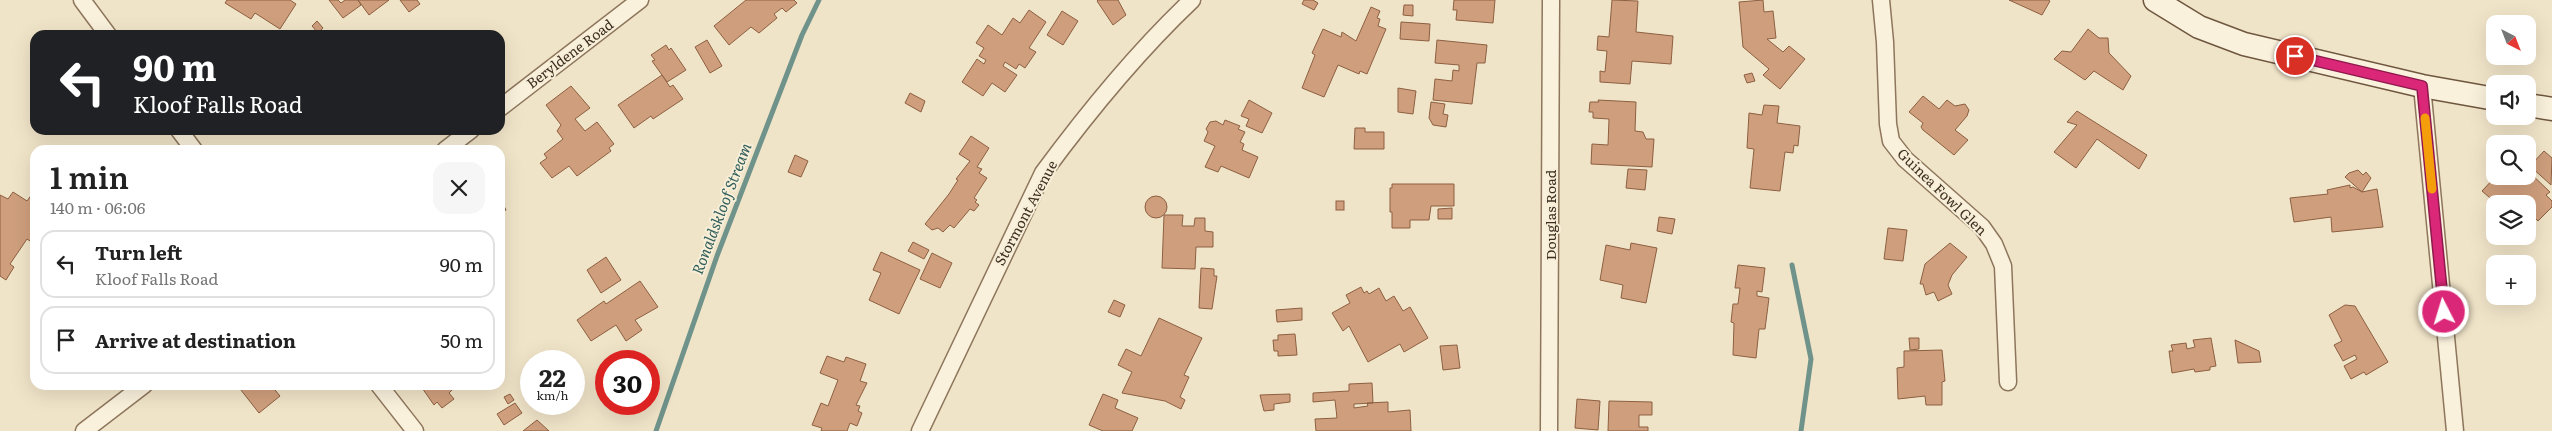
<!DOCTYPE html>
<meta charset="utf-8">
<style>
:root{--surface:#fff;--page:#f6f6f6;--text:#222;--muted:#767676;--line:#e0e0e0}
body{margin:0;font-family:Literata,serif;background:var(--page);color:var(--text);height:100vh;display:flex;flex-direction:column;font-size:19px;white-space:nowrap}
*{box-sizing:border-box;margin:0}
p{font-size:16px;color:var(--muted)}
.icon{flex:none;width:28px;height:28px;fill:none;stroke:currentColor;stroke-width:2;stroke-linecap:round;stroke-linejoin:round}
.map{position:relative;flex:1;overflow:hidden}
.drawer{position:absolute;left:30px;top:145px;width:475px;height:245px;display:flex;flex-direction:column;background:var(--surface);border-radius:15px;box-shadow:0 5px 20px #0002}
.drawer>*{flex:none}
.top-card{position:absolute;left:30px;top:30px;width:475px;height:105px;border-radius:15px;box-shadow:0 5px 20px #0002;background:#202124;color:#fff;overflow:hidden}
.needle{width:32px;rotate:138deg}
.buttons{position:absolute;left:2486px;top:15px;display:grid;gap:10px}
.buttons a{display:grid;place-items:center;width:50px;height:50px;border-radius:10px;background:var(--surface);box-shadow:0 5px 20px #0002;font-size:25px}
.speed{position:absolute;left:520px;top:350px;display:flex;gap:10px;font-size:25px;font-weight:700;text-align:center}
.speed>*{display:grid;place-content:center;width:65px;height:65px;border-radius:50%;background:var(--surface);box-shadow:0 5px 20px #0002;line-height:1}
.speed small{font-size:12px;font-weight:400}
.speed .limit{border:8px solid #d22;background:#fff;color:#111}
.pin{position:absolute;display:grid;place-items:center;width:42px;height:42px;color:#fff;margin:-21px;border:2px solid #fff;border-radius:50%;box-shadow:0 1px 5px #0007}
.me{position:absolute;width:55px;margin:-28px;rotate:355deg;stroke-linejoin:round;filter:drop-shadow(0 0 4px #0008)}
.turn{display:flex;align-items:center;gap:18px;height:105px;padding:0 20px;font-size:22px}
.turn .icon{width:65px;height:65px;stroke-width:2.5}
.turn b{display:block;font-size:35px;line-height:42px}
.round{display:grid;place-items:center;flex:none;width:52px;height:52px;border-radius:15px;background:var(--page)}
.headline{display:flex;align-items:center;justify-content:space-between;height:85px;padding:0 20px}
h1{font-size:30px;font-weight:600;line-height:38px}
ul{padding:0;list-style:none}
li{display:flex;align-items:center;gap:15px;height:68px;margin:0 10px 8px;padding:0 10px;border:2px solid var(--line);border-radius:15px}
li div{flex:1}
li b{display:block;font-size:19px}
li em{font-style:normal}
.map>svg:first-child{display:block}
</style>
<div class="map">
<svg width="2552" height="431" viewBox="0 0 2552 431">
<rect width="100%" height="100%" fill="#f0e4c8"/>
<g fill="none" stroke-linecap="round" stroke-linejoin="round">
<g stroke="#6f938a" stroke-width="5">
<path d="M 1792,265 L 1811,359 L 1801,431"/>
<path d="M 656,431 L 717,256 L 802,35 L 819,0"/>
</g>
</g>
<g fill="#cf9f7d" stroke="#8d5f41">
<path d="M 227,0 L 290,0 L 296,4 L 280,29 L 255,13 L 251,19 L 225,3 Z"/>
<path d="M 329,0 L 338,0 L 341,3 L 345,0 L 358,0 L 361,5 L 343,18 Z"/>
<path d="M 358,0 L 389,0 L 369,15 Z"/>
<path d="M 400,0 L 417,0 L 420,4 L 409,12 Z"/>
<path d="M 746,0 L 794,0 L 797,3 L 786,12 L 782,8 L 774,14 L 777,18 L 759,33 L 751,27 L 729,45 L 714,26 Z"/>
<path d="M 1098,0 L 1118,0 L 1126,15 L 1113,25 L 1097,1 Z"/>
<path d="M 1304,0 L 1313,0 L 1318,3 L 1314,10 L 1302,4 Z"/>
<path d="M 1454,0 L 1495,0 L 1493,23 L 1456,20 L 1457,10 L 1453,10 Z"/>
<path d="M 1612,0 L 1638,1 L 1636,32 L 1673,36 L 1671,64 L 1632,61 L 1630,84 L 1600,82 L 1600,71 L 1605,72 L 1607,51 L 1597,50 L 1598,36 L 1609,37 Z"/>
<path d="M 1763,0 L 1764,12 L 1773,11 L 1776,38 L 1767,39 L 1783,52 L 1789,46 L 1805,59 L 1780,89 L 1763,75 L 1769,69 L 1743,47 L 1739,2 Z"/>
<path d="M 2009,0 L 2048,0 L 2050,1 L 2042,15 Z"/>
<path d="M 1404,5 L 1413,5 L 1413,16 L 1403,15 Z"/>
<path d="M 1371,7 L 1380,11 L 1377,18 L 1380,19 L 1378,26 L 1386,29 L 1367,74 L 1360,71 L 1359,74 L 1338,65 L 1324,97 L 1302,88 L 1315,55 L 1312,53 L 1323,29 L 1341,37 L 1342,32 L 1356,41 Z"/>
<path d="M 1029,10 L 1046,22 L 1029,48 L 1036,52 L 1025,68 L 1019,64 L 1016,69 L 1005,62 L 1003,66 L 1017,75 L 1005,92 L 992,83 L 983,96 L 962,82 L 977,59 L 984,64 L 986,60 L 979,56 L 984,48 L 976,43 L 988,25 L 1002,35 L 1013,18 L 1020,23 Z"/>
<path d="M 1062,11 L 1078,21 L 1063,45 L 1047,35 Z"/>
<path d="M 317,21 L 323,28 L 318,33 L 312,26 Z"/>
<path d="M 1401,22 L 1430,24 L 1429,41 L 1400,39 Z"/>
<path d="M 2088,29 L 2099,38 L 2108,38 L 2109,53 L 2131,76 L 2123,90 L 2094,71 L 2085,80 L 2054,59 L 2062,51 L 2071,52 Z"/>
<path d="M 707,40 L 722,66 L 710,73 L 695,47 Z"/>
<path d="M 1437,40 L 1487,45 L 1485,63 L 1477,63 L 1472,104 L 1433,100 L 1435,79 L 1452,81 L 1453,70 L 1459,71 L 1459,65 L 1435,63 Z"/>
<path d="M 666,45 L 669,50 L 671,48 L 686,70 L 667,82 L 652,61 L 655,60 L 651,55 Z"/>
<path d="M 1752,73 L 1755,81 L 1747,83 L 1744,75 Z"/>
<path d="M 662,75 L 670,87 L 673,85 L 683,99 L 653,119 L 651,116 L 634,128 L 618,105 Z"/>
<path d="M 571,86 L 590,108 L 575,119 L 585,131 L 597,122 L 614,144 L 609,148 L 611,151 L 577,176 L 569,166 L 552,178 L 540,163 L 547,158 L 544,154 L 563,139 L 557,131 L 561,125 L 546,105 Z"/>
<path d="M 1398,88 L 1416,91 L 1413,114 L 1398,112 Z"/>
<path d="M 910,93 L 925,101 L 921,112 L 905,103 Z"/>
<path d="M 1923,96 L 1939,109 L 1947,100 L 1955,106 L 1965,104 L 1969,110 L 1967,116 L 1955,130 L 1968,140 L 1954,155 L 1923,130 L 1921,127 L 1923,123 L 1909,112 Z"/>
<path d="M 1249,100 L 1272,113 L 1262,133 L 1246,126 L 1249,119 L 1241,116 Z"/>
<path d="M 1598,100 L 1636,102 L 1635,131 L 1643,132 L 1646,139 L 1654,139 L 1652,167 L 1591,164 L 1592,144 L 1608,145 L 1609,119 L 1593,118 L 1593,112 L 1589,112 L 1590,102 L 1599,102 Z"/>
<path d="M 1431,102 L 1445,104 L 1443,114 L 1448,115 L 1446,127 L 1433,125 L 1429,118 Z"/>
<path d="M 1764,105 L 1779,106 L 1777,123 L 1800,126 L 1798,146 L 1794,145 L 1793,153 L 1785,152 L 1780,191 L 1750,188 L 1754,149 L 1747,148 L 1749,113 L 1762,115 Z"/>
<path d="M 2077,111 L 2147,155 L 2139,169 L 2097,139 L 2076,168 L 2054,152 L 2077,125 L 2067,122 Z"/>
<path d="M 1225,120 L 1240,126 L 1238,129 L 1245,132 L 1240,142 L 1244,144 L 1242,150 L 1258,157 L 1249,178 L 1221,166 L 1218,172 L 1205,167 L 1215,146 L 1204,141 L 1208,132 L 1206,129 L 1210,122 L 1216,121 L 1223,125 Z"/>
<path d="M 1355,128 L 1365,128 L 1365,132 L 1384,132 L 1384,149 L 1354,149 Z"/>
<path d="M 971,136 L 989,148 L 977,167 L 982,169 L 979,173 L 987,178 L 974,198 L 977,200 L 975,202 L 979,205 L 974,211 L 970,209 L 954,228 L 950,225 L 943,232 L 938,228 L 932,230 L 925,224 L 949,194 L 958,180 L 956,179 L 970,161 L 959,154 Z"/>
<path d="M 2544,151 L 2552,158 L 2551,185 L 2530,166 Z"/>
<path d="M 795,155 L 808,161 L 801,177 L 788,172 Z"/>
<path d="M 1628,169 L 1647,170 L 1645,190 L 1626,188 Z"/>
<path d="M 2358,170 L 2363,175 L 2366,172 L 2371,178 L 2362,192 L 2345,177 L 2349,173 Z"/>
<path d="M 2528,171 L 2550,192 L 2546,195 L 2552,201 L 2552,207 L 2538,221 L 2528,211 L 2528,204 L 2520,204 L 2510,195 L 2503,204 L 2497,204 L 2482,191 L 2496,176 L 2528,176 Z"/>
<path d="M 1392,184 L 1454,184 L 1454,206 L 1431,206 L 1429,220 L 1410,220 L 1410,228 L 1392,228 L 1392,212 L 1390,212 L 1390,188 L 1392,188 Z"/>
<path d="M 2350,185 L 2350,188 L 2353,187 L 2362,192 L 2377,189 L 2383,227 L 2332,232 L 2331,217 L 2294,222 L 2290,198 L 2328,194 L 2327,190 Z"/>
<path d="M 35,190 L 35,235 L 30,241 L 27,239 L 10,264 L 14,267 L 6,280 L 0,276 L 0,195 L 8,199 L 13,192 L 27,201 Z"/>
<circle cx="1156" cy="207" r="11"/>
<path d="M 500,198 L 506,210 L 500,213 Z"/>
<rect x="1336" y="201" width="8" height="9"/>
<path d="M 1452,208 L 1452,219 L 1438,219 L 1438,209 Z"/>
<path d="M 1164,215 L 1183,215 L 1182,226 L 1194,226 L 1195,218 L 1205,218 L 1205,231 L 1213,232 L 1213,247 L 1196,247 L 1195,269 L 1162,268 Z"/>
<path d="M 1659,217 L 1675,219 L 1672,234 L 1657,231 Z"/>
<path d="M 1888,228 L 1907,230 L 1903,261 L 1884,259 Z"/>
<path d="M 913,242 L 929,250 L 924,259 L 908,251 Z"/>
<path d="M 1631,243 L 1657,248 L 1646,303 L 1621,298 L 1623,285 L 1600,280 L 1606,245 L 1630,250 Z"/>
<path d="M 1950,243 L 1967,257 L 1952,275 L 1948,285 L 1952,294 L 1938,301 L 1934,292 L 1926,295 L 1923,284 L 1920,284 L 1925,264 Z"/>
<path d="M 881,252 L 920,270 L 899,314 L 869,300 L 881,273 L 873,270 Z"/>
<path d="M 932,253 L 952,263 L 940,288 L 920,279 Z"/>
<path d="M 606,257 L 621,280 L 601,293 L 587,270 Z"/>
<path d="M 1738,265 L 1765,268 L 1762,292 L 1757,291 L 1757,296 L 1769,298 L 1765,329 L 1759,329 L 1756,358 L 1733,355 L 1734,323 L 1731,322 L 1733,304 L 1738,304 L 1740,288 L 1735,288 Z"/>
<path d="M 1201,268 L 1214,269 L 1214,276 L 1217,276 L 1212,309 L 1199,308 Z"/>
<path d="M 640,281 L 658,307 L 635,320 L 642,330 L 626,341 L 616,325 L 591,341 L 577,320 L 604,301 L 606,304 Z"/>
<path d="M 1361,287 L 1364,293 L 1367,291 L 1369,294 L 1379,288 L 1386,301 L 1394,296 L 1403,311 L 1410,307 L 1428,338 L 1404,352 L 1400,344 L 1368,362 L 1349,326 L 1343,331 L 1332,313 L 1350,303 L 1346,295 Z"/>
<path d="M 1114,300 L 1125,305 L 1120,317 L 1108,312 Z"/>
<path d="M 2345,305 L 2355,306 L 2388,362 L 2366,375 L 2364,372 L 2351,379 L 2344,366 L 2357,359 L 2355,355 L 2343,361 L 2334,345 L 2342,341 L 2329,315 Z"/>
<path d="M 1302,308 L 1302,320 L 1277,322 L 1276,310 Z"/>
<path d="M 1159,318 L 1202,338 L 1184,375 L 1189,377 L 1180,397 L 1185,400 L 1181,409 L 1165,401 L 1122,393 L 1132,372 L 1118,365 L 1126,349 L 1141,356 Z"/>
<path d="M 1295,334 L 1297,355 L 1278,356 L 1278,351 L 1274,351 L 1273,340 L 1278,340 L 1278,335 Z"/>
<path d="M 1909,338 L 1919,338 L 1919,349 L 1910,350 Z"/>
<path d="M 2211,338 L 2216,366 L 2210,367 L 2210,370 L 2195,372 L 2194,369 L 2172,373 L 2169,351 L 2173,351 L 2171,345 L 2186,343 L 2187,349 L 2195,347 L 2193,340 Z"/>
<path d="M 2235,340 L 2259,351 L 2261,362 L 2238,363 Z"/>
<path d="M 1457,345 L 1460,368 L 1443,370 L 1440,346 Z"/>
<path d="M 1942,350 L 1945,381 L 1942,382 L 1942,405 L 1926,405 L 1925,396 L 1898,399 L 1897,368 L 1904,367 L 1904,351 Z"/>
<path d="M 827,356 L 844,362 L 846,357 L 866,364 L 860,381 L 867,383 L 856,405 L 860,406 L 858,411 L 862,413 L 857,426 L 850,423 L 847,431 L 821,431 L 822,428 L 812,425 L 821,403 L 828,406 L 838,380 L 820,373 Z"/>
<path d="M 1372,383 L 1373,403 L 1354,404 L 1354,408 L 1368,406 L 1367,403 L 1388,402 L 1388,412 L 1410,410 L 1411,431 L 1316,431 L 1315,419 L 1337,418 L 1335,400 L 1313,402 L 1313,393 L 1349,391 L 1349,384 Z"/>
<path d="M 237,385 L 271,385 L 280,396 L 259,413 Z"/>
<path d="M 420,385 L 457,385 L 449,393 L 454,399 L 442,408 L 437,402 L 434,405 Z"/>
<path d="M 510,394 L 514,400 L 508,404 L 504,397 Z"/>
<path d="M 1103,394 L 1118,400 L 1115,408 L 1138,418 L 1132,431 L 1103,431 L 1089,425 Z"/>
<path d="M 1290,394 L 1290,402 L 1274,404 L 1274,410 L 1264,411 L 1260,395 Z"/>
<path d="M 1577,399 L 1600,401 L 1598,430 L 1575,428 Z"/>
<path d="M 1609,401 L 1652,402 L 1652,415 L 1639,415 L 1639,427 L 1648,427 L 1648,431 L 1608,431 Z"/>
<path d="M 515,403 L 522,413 L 504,425 L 497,414 Z"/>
<path d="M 537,420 L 549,431 L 523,431 Z"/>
</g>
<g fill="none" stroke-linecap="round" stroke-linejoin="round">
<defs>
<g id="street">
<path d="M 82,0 L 108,35"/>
<path d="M 1881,0 L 1885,42 L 1888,124 L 1891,141 L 1905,159 L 1982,227 L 1994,244 L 2003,266 L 2008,382"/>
<path d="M 2422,86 L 2455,431"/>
<path d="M 500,108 L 640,0"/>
<path d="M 179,130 L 194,150"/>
<path d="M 445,150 L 471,130"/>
<path d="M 379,385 L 415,431"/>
<path d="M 84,431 L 144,385"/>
<path d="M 920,431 L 1043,173 C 1088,112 1137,52 1192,0"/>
<path d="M 1549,431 L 1551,0"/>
</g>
<g id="secondary">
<path d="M 2155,0 L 2199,27 L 2244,44 L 2422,86 L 2495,99"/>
<path d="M 2528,105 L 2552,109"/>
</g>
</defs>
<use href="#street" stroke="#8d765c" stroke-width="19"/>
<use href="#secondary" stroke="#6f573f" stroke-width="25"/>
<use href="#street" stroke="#faf1dc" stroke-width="16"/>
<use href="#secondary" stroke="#faf1dc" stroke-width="22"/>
</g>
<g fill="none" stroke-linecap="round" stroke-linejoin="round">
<defs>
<path id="route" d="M 2295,56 L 2422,86 L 2444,312"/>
</defs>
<use href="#route" stroke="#8e194d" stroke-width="12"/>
<use href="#route" stroke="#db2777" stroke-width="9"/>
<path stroke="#f59e0b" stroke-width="9" d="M 2425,118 L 2432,189"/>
</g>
<g text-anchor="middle" stroke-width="4" stroke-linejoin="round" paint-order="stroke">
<g font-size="14" fill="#3d2e20" stroke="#f7eed8">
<text transform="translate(570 54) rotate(-37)" y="5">Beryldene Road</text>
<text transform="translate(1942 192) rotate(44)" y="5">Guinea Fowl Glen</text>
<text transform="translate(1026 213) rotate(-62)" y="5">Stormont Avenue</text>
<text transform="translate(1551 215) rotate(-90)" y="5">Douglas Road</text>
</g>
<g font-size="15" font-style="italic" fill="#2f5d5a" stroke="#f7eed8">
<text transform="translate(722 209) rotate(-69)" y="5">Ronaldskloof Stream</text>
</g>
</g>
</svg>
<div class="buttons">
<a><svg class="needle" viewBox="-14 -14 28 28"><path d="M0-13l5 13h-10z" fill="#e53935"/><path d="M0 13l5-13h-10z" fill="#767676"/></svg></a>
<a><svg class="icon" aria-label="sound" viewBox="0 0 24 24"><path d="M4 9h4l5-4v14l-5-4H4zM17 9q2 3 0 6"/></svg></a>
<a><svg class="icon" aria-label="search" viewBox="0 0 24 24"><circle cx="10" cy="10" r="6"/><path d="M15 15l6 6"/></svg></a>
<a><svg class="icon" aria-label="layers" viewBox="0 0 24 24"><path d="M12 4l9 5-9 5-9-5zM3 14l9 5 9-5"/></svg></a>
<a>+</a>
</div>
<div class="speed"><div>22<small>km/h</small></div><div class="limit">30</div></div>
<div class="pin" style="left:2295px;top:56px;background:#d93025"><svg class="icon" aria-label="arrive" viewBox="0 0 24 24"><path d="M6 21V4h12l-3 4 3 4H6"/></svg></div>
<svg class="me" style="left:2444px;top:312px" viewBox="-20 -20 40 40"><circle r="17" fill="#db2777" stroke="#fff" stroke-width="3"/><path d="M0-11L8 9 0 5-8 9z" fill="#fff"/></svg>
<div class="top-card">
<div class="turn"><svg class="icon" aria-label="left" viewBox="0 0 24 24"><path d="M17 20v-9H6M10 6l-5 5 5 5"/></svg><div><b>90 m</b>Kloof Falls Road</div></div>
</div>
<section class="drawer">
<div class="headline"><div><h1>1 min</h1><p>140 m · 06:06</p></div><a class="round"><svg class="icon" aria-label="close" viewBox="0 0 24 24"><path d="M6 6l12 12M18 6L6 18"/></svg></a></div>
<ul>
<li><svg class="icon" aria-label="left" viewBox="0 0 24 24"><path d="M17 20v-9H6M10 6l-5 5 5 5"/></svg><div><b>Turn left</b><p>Kloof Falls Road</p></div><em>90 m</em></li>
<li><svg class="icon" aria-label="arrive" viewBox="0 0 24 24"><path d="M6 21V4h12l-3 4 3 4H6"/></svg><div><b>Arrive at destination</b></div><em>50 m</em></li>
</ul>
</section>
</div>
